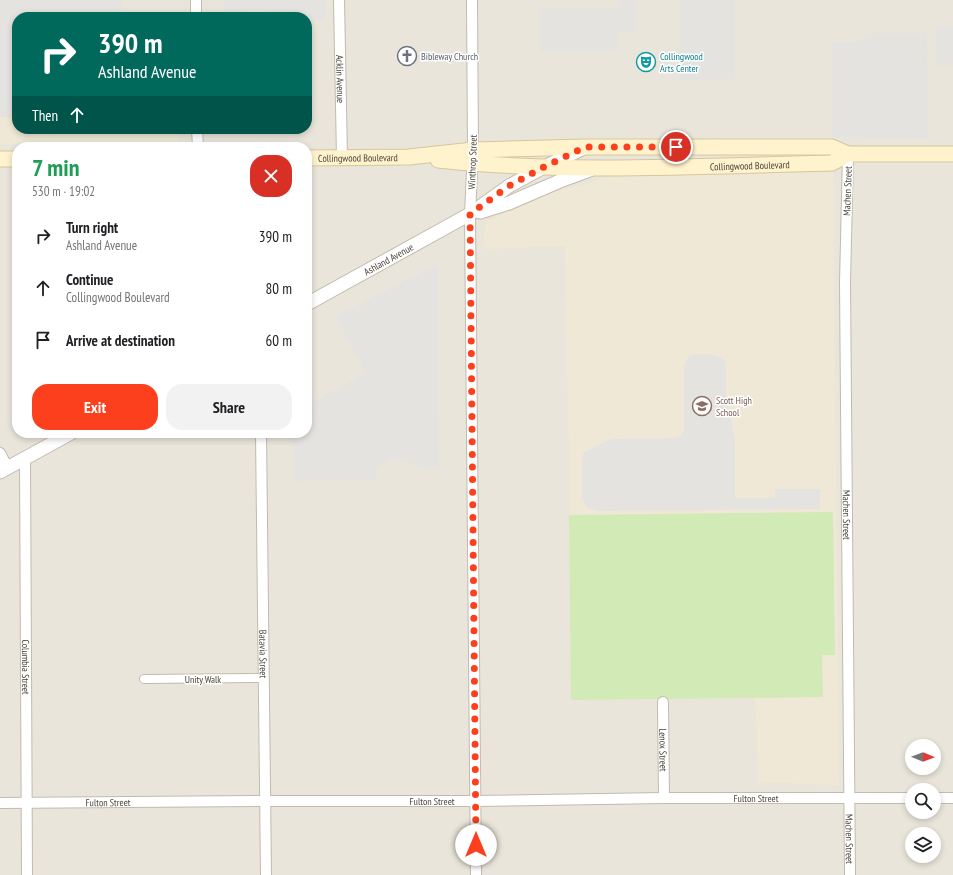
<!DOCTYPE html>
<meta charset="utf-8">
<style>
:root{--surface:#fff;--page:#f2f2f2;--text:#202124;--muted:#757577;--accent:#fc3f1d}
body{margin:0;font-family:"PT Sans Narrow",sans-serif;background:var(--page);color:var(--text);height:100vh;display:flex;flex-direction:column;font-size:15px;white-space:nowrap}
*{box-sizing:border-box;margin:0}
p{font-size:13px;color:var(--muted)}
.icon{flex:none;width:22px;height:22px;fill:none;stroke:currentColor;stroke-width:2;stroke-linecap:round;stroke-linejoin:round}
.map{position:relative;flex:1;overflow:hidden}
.details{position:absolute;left:12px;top:142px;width:300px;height:296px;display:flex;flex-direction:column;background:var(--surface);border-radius:16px;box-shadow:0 2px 6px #0003}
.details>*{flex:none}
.banner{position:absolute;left:12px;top:12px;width:300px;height:122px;border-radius:16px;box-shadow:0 2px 6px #0003;background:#00695c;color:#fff;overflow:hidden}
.needle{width:26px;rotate:91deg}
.controls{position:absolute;left:905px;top:739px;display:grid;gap:8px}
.controls a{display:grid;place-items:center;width:36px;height:36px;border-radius:50%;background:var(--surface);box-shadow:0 2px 6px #0003;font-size:20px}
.pin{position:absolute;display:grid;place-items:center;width:34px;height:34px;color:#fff;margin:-17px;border:2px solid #fff;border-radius:50%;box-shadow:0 1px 4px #0007}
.me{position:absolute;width:44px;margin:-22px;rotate:0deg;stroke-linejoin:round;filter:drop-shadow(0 0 3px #0008)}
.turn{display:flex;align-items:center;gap:14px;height:84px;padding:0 20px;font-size:18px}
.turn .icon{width:52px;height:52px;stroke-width:2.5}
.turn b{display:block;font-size:28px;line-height:34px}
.then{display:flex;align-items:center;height:38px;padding:0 20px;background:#0003;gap:8px;font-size:15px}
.round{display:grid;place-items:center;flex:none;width:42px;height:42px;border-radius:16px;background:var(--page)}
.summary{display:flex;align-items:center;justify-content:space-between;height:68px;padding:0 20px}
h1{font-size:24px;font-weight:600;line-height:30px;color:#1e9e55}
.primary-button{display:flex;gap:8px;margin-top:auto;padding:8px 20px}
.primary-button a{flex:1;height:46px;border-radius:16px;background:var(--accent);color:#fff;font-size:16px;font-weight:600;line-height:46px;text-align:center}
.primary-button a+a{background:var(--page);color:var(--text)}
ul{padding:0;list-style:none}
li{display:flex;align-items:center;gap:12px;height:52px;padding:0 20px}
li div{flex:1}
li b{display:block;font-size:15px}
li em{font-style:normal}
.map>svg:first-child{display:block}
</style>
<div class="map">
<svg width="953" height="875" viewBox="0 0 953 875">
<rect width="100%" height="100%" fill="#f6f3ec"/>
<path fill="#eae5da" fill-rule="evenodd" d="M 0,0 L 953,0 L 953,875 L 0,875 ZM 17,17 L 307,17 L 307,129 L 17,129 ZM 17,147 L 307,147 L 307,433 L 17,433 ZM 912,746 L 934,746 L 934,768 L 912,768 ZM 912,790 L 934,790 L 934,812 L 912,812 ZM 912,834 L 934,834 L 934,856 L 912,856 Z"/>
<g fill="#efe8d6">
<path d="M 0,0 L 121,0 L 121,17 L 17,17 L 17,129 L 178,129 L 179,143 L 0,144 Z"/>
<path d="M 833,172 L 839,785 L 759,782 L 755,698 L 571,700 L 569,515 L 570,507 L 565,246 L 483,249 L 485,222 L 551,193 L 621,174 Z"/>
</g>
<path fill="#d2eab5" d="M 833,512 L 835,655 L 822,655 L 823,697 L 571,700 L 569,515 Z"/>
<g fill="#e5e3e0">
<path d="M 0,0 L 121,0 L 121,17 L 17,17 L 17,120 L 12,117 L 0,117 Z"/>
<path d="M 233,0 L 325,0 L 325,21 L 307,21 L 307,17 L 267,17 L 267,10 L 247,10 L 247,17 L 224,17 L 224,1 Z"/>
<path d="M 620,0 L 636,0 L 636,31 L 617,32 L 617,51 L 540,51 L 540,8 L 620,8 Z"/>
<path d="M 680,0 L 735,0 L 735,79 L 680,80 Z"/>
<path d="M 935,27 L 953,27 L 953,65 L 936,65 Z"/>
<path d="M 878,33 L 927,33 L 928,138 L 832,137 L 832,42 L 856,42 L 869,34 Z"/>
<path d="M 438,264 L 439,468 L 424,468 L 401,459 L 394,459 L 389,460 L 376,469 L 376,480 L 294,481 L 293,433 L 307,433 L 307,405 L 366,373 L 335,316 Z"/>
<path d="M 694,354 L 711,354 L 720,357 L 726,362 L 726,403 L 732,425 L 735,440 L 735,498 L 775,498 L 775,489 L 820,489 L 820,509 L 596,511 L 587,507 L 582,499 L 583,453 L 606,441 L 613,439 L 675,438 L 681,436 L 684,431 L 684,367 L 686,361 L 689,356 Z"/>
</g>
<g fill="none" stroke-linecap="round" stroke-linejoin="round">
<defs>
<path id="pedestrian" d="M 144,679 L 263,678"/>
<g id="minor">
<path d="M 196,0 L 196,17"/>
<path id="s1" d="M 339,0 L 342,158"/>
<path d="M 472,0 L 473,150 L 470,214 L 476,875"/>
<path d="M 197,129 L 198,147"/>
<path id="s2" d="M 848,154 L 845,283 L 850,875"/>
<path id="s3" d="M 261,433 L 266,875"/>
<path d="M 0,453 L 8,468"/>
<path id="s4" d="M 25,458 L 27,875"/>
<path id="s5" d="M 663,702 L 664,798"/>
<path d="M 934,798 L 953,798"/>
<path id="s6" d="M 0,803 L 266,801 L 475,801 L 664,798 L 912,798"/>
</g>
<g id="tertiary">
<path d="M 480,212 L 509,203 L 560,181 L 590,170"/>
<path id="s7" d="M 307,304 L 470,214 L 509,186 L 542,168 L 584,148"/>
<path d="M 0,472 L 71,433"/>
</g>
<g id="secondary">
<path id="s8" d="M 307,158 L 409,157 L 473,150 L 585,147 L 832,147 L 848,154 L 953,154"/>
<path d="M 0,159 L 17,159"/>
<path id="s9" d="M 438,160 C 569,174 701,166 832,163 L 848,154"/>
</g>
</defs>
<use href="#pedestrian" stroke="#c2bbae" stroke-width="10"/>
<use href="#minor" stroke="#c2bbae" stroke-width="12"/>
<use href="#tertiary" stroke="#c2bbae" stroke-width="15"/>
<use href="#secondary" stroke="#d6c79b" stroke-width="17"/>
<use href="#pedestrian" stroke="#fff" stroke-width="8"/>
<use href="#minor" stroke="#fff" stroke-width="10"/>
<use href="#tertiary" stroke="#fff" stroke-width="13"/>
<use href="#secondary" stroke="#fff3cd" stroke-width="15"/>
</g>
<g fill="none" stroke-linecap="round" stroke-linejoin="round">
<path stroke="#fc3f1d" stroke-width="7" stroke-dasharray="0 12.6" d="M 476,845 L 470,214 L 509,186 L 542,168 L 585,147 L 676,147"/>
</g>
<defs>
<symbol id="church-ring" viewBox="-11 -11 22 22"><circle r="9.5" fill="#fff" stroke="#6b7280" stroke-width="1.5"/><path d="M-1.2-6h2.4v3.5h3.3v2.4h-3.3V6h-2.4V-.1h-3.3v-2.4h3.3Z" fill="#6b7280"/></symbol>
<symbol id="theatre-ring" viewBox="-11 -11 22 22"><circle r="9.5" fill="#fff" stroke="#0f9aa8" stroke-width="1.5"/><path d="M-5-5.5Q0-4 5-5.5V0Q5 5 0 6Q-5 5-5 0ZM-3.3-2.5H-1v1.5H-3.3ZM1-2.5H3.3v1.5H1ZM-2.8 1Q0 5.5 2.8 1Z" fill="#0f9aa8"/></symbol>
<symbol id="school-ring" viewBox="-11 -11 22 22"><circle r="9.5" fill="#fff" stroke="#8d6e63" stroke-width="1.5"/><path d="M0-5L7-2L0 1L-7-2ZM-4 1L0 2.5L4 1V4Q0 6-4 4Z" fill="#8d6e63"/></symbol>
</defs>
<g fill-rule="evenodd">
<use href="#church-ring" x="396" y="45" width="22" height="22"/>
<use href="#theatre-ring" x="635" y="51" width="22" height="22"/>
<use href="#school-ring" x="691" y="395" width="22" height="22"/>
</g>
<g text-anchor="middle" stroke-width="3" stroke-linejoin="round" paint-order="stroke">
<g font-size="10" fill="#5b616d" stroke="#fff" text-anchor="start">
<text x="421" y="60">Bibleway Church</text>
</g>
<g font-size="10" fill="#0d838f" stroke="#fff" text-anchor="start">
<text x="660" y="60">Collingwood<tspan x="660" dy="12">Arts Center</tspan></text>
</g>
<g font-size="10" fill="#4b4439" stroke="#fff">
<text dy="4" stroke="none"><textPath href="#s1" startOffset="79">Acklin Avenue</textPath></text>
<text dy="4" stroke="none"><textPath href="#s8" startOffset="51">Collingwood Boulevard</textPath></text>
<text transform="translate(472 162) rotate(-88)" y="4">Winthrop Street</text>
<text dy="4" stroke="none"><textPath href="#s9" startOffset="312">Collingwood Boulevard</textPath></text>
<text transform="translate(847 191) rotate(-88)" y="4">Machen Street</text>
<text dy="4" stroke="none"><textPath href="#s7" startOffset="93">Ashland Avenue</textPath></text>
<text dy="4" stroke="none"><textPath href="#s2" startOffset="361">Machen Street</textPath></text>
<text dy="4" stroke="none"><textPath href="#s3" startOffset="221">Batavia Street</textPath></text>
<text dy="4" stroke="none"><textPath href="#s4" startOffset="209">Columbia Street</textPath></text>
<text x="203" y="683">Unity Walk</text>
<text dy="4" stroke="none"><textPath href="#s5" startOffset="48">Lenox Street</textPath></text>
<text dy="4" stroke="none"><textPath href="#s6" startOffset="756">Fulton Street</textPath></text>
<text dy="4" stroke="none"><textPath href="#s6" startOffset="432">Fulton Street</textPath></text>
<text dy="4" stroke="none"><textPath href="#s6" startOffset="108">Fulton Street</textPath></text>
<text dy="4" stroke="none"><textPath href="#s2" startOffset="685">Machen Street</textPath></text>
</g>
<g font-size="10" fill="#785e54" stroke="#fff" text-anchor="start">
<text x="716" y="404">Scott High<tspan x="716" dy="12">School</tspan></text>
</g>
</g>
</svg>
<div class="controls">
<a><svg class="needle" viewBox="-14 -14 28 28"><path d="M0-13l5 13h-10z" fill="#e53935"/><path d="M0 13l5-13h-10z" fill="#757577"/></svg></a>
<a><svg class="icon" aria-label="search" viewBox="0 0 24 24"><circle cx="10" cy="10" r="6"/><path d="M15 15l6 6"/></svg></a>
<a><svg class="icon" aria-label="layers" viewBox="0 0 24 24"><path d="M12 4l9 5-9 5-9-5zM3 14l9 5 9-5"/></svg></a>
</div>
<div class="pin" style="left:676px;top:147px;background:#d93025"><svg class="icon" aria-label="arrive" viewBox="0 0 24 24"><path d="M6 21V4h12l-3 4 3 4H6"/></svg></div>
<svg class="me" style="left:476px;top:845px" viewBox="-20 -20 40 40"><circle r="19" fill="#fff"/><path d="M0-13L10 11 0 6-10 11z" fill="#fc3f1d"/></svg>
<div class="banner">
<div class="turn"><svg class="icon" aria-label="right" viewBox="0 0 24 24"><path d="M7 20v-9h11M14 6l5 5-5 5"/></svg><div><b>390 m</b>Ashland Avenue</div></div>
<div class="then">Then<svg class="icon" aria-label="ahead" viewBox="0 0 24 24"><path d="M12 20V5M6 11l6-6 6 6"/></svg></div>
</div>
<section class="details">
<div class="summary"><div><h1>7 min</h1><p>530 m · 19:02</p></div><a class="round" style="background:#d93025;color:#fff"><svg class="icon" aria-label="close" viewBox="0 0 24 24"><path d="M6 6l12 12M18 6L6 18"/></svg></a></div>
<ul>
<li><svg class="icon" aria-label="right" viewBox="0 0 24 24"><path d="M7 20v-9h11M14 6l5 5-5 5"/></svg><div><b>Turn right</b><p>Ashland Avenue</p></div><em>390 m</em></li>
<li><svg class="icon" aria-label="ahead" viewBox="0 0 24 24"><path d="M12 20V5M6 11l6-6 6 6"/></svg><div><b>Continue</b><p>Collingwood Boulevard</p></div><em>80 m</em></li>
<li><svg class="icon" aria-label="arrive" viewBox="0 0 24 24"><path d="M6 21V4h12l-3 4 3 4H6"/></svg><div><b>Arrive at destination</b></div><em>60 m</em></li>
</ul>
<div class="primary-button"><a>Exit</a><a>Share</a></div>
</section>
</div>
